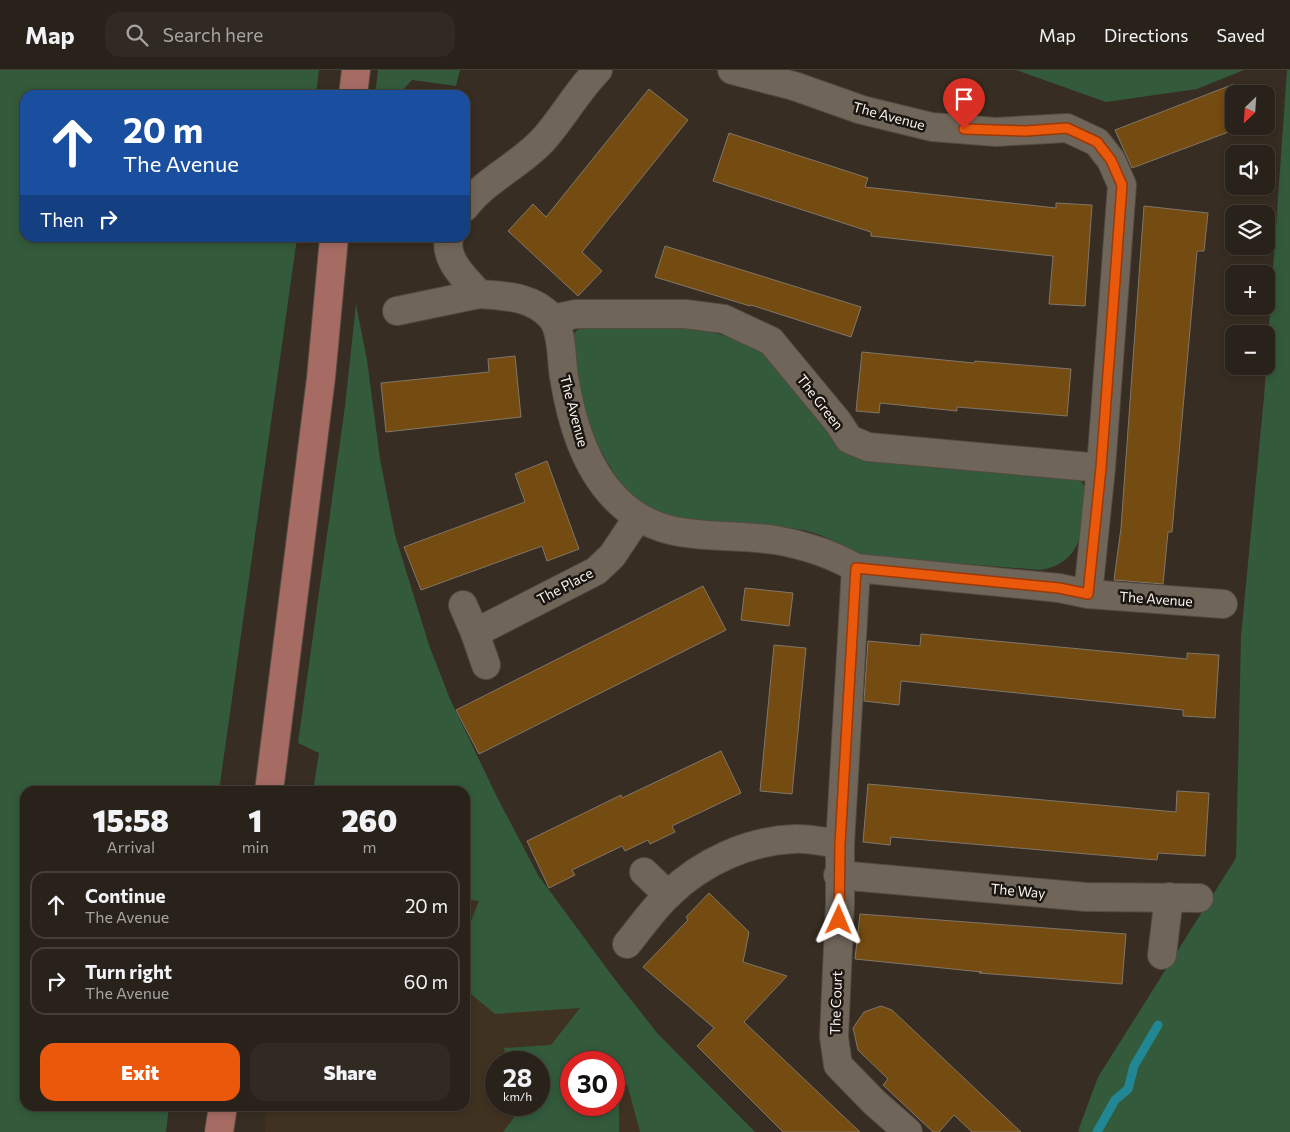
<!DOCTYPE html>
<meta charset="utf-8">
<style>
:root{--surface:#29221a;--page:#312a23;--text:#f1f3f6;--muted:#a5a4a2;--line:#453f39;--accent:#ea580c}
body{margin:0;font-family:Commissioner,sans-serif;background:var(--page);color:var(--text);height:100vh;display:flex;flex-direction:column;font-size:19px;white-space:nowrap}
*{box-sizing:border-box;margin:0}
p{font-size:16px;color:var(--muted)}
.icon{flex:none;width:28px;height:28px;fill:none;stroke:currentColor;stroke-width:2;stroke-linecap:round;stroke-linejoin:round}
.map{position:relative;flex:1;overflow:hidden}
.side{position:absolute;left:20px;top:716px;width:450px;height:325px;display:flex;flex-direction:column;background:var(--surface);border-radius:15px;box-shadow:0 2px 8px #0003,0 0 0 1px var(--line)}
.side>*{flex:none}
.hud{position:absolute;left:20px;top:20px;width:450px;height:152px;border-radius:15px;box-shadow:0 2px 8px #0003,0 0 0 1px var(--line);background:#1a4fa0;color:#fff;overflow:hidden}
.needle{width:32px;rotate:205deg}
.fabs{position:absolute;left:1225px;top:15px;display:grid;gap:10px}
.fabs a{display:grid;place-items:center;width:50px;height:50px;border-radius:10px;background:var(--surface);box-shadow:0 2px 8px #0003,0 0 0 1px var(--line);font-size:25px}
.speed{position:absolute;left:485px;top:981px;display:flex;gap:10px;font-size:25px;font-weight:700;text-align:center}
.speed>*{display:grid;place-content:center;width:65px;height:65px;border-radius:50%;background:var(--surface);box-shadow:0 2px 8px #0003,0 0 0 1px var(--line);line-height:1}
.speed small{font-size:12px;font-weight:400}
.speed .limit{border:8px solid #d22;background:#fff;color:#111}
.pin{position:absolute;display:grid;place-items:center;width:42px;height:42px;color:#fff;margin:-51px -21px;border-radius:50% 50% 50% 0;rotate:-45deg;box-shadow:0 0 5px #0007}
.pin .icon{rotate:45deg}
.me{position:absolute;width:55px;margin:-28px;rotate:1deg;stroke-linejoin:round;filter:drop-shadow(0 0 4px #0008)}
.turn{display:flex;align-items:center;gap:18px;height:105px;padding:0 20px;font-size:22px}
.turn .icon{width:65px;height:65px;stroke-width:2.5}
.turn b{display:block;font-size:35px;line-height:42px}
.then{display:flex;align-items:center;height:48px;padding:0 20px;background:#0003;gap:10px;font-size:19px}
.eta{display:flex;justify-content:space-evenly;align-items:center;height:85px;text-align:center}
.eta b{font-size:30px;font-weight:800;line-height:35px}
.cta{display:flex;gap:10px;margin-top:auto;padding:10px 20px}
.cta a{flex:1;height:58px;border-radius:15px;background:var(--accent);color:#fff;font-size:20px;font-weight:800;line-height:58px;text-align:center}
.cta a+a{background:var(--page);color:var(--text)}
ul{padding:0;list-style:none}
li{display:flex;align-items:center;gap:15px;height:68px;margin:0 10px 8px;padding:0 10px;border:2px solid var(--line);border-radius:15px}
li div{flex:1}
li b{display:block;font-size:19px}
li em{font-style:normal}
header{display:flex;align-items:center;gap:30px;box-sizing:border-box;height:70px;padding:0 25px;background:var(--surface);border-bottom:1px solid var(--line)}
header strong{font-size:24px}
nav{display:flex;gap:28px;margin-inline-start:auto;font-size:18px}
.search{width:350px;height:45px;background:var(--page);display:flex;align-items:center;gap:12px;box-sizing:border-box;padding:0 18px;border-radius:15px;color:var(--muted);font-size:19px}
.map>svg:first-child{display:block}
</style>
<header>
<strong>Map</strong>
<div class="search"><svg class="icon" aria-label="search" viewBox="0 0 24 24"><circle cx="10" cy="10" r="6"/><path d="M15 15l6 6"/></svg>Search here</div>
<nav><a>Map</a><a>Directions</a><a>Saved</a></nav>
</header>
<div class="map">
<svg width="1290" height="1062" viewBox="0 0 1290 1062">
<rect width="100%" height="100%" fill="#372d22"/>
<path fill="#403221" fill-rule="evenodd" d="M 465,829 L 564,844 L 658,964 L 755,1062 L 265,1062 L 266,1036 L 465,1036 ZM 496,992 L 539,992 L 539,1035 L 496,1035 ZM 571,992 L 614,992 L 614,1035 L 571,1035 Z"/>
<g fill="#335a3b" fill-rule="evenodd">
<path d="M 0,0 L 319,0 L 316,25 L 25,25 L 25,168 L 297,168 L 219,721 L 25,721 L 25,1036 L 169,1036 L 166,1062 L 0,1062 Z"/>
<path d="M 378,0 L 460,0 L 456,16 L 412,10 L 398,25 L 375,25 Z"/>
<path d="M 1016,0 L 1244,0 L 1197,19 L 1106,32 Z"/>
<path d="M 1287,0 L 1290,0 L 1290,1062 L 1081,1062 L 1078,1061 L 1098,1007 L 1236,788 L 1241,566 L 1264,327 Z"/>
<path d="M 356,234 L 367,290 L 380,389 L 395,465 L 429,575 L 450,629 L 498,729 L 538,805 L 613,907 L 658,964 L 755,1062 L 640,1062 L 627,1014 L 619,1023 L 619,1062 L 503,1062 L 518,1042 L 516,1035 L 539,1035 L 539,992 L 507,992 L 504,978 L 551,975 L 580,938 L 495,944 L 465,919 L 465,866 L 479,831 L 465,829 L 465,721 L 313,721 L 319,683 L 298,673 L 345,336 ZM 571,992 L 614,992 L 614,1035 L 571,1035 Z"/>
<path d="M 586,256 L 687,258 L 712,262 L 757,276 L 867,390 L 1077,407 C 1089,417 1087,428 1085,442 C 1081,472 1074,495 1040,500 L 866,486 C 844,478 827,465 803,460 C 769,454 732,457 698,452 C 643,443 622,423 598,375 C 594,366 588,357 585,348 C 577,325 575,297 571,273 C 573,264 576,258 586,256 Z"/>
</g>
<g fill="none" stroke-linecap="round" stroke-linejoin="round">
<path stroke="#218793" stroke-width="9" d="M 1097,1062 L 1115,1030 L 1128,1019 L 1134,996 L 1158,955"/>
</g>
<g fill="#744b10" stroke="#817669">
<path d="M 1234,14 L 1234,60 L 1132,98 L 1115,60 Z"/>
<path d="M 649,19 L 688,50 L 582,182 L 602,201 L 578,226 L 508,161 L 533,134 L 546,147 Z"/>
<path d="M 729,63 L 868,108 L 865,117 L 1056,138 L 1056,133 L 1092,135 L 1085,236 L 1049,234 L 1053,186 L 871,166 L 871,162 L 713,111 Z"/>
<path d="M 1144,136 L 1208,143 L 1204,181 L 1197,181 L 1172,462 L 1168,462 L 1163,514 L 1114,510 L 1121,458 Z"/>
<path d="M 665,176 L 861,237 L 851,267 L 751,235 L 750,236 L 655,207 Z"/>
<path d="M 862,282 L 974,293 L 975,291 L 1071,299 L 1067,346 L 957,337 L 957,341 L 880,333 L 879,343 L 856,341 Z"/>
<path d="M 515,286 L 521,347 L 386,362 L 381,313 L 489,302 L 488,289 Z"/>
<path d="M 547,391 L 579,479 L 547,491 L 542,476 L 421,520 L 404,477 L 525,432 L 515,404 Z"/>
<path d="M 703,516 L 726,560 L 479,684 L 456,640 Z"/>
<path d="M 745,518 L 793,523 L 789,556 L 741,550 Z"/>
<path d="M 921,564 L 1187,589 L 1187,583 L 1219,585 L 1215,648 L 1183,646 L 1183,640 L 901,611 L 899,635 L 864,631 L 868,571 L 920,576 Z"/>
<path d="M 774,575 L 806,578 L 792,724 L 760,721 Z"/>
<path d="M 721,681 L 741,723 L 672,756 L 675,762 L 650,774 L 648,770 L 625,781 L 622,776 L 572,800 L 575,805 L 549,818 L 527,771 L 621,725 L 622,728 Z"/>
<path d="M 868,714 L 1176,742 L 1177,721 L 1209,723 L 1205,786 L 1158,783 L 1157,790 L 891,767 L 890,775 L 863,772 Z"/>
<path d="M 709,823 L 749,862 L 743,892 L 787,906 L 744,952 L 860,1062 L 783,1062 L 697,976 L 714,958 L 643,897 L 688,850 L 686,847 Z"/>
<path d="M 860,844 L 1126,864 L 1122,914 L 979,903 L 982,902 L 855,889 Z"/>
<path d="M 881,936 L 892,940 L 1021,1062 L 972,1062 L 954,1045 L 939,1062 L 933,1062 L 883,1015 L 888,1009 L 858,980 L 853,958 L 864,942 Z"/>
</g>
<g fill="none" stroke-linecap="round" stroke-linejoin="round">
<defs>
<g id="minor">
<path d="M 732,0 L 794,16 L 862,40 L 932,57 L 996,62 L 1067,58 L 1097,72 L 1111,90 L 1122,115 L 1101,398 L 1088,524"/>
<path d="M 465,137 C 485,110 520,95 543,70 C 563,48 577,21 598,0"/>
<path d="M 449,168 C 444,190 465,208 479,224 C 505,226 533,226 552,248 C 563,262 561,290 564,307 C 571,350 584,396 615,428 C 661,476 716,461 775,470 C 804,475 830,483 856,498"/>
<path d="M 397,241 L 479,224"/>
<path d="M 553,249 L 576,244 L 685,244 L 724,249 L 771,271 L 838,352 L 849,369 L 868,377 L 1101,398"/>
<path d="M 463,535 L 475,563"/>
<path d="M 486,595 L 475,563 L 596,501 L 612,486 L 638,447"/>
<path d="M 644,802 L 668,825"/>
<path d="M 838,805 L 1086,827 L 1199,828"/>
<path d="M 627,874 C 641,857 654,838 669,824 C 702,792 748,771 794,769 C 808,768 825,772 840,774"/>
<path d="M 1162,885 L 1169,827"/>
<path d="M 908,1062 L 874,1032 L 838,995 L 834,967 L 840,833 L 840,774 L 856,498 L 1059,518 L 1088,524 L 1223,534"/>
</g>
<g id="major">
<path d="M 353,25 L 356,0"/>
<path d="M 269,721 L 321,308 L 334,168"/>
<path d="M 219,1062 L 223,1036"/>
</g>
</defs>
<use href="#minor" stroke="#534a41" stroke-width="30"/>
<use href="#major" stroke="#534a41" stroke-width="30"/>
<use href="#minor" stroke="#706559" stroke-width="28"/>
<use href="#major" stroke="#a66c63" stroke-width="28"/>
</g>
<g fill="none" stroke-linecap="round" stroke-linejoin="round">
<defs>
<path id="route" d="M 839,850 L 840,774 L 856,498 L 1059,518 L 1088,524 L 1101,398 L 1122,115 L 1111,90 L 1097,72 L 1067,58 L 1026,61 L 964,59"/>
</defs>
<use href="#route" stroke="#983908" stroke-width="12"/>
<use href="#route" stroke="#ea580c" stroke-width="9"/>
</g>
<g text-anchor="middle" stroke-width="5" stroke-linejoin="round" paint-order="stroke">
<g font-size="14" fill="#f9f3ec" stroke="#1b1612">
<text transform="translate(889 46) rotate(15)" y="5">The Avenue</text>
<text transform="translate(820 332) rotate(52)" y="5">The Green</text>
<text transform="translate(574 341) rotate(75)" y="5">The Avenue</text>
<text transform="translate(565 516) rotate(-28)" y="5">The Place</text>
<text transform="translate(1156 529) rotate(4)" y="5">The Avenue</text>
<text transform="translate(1018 821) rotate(5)" y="5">The Way</text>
<text transform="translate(836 933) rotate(-88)" y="5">The Court</text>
</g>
</g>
</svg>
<div class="fabs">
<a><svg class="needle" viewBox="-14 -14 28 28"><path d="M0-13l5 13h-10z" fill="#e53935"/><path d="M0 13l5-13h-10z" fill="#a5a4a2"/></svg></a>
<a><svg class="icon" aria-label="sound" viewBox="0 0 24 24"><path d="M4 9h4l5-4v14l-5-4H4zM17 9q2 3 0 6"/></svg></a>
<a><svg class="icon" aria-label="layers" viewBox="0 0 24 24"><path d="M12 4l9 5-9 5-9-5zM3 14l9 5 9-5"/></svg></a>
<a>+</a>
<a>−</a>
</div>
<div class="speed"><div>28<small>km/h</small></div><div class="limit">30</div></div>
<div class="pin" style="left:964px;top:59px;background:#d93025"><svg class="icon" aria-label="arrive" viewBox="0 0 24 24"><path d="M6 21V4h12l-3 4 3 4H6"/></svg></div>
<svg class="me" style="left:839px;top:850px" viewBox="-20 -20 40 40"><path d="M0-17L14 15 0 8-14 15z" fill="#ea580c" stroke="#fff" stroke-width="4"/></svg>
<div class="hud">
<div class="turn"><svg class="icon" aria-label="ahead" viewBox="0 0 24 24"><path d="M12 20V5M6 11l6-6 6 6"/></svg><div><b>20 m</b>The Avenue</div></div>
<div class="then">Then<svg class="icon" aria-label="right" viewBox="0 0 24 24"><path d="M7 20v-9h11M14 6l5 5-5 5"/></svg></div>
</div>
<section class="side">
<div class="eta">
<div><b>15:58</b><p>Arrival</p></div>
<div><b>1</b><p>min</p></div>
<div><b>260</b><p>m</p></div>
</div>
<ul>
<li><svg class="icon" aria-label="ahead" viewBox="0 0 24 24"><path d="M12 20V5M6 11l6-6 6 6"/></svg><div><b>Continue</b><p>The Avenue</p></div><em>20 m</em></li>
<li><svg class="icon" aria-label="right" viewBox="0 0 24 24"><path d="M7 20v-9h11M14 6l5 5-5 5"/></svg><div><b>Turn right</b><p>The Avenue</p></div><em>60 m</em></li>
</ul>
<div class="cta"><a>Exit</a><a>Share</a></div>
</section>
</div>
